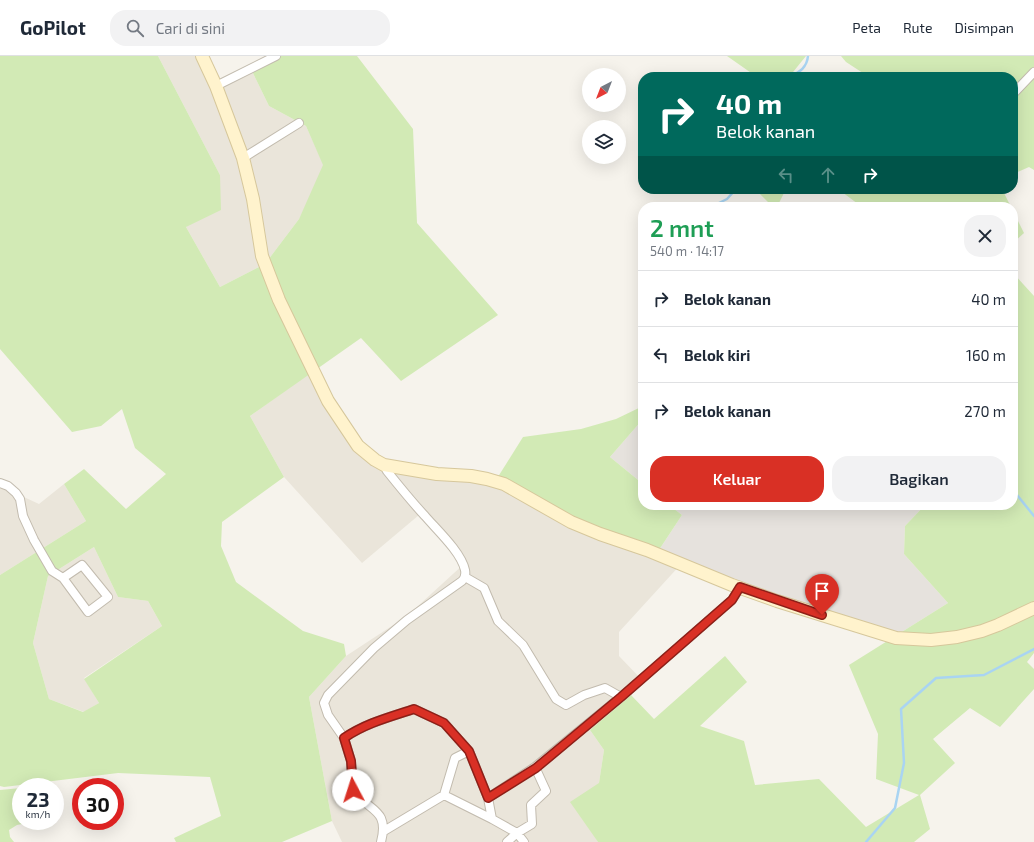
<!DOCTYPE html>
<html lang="id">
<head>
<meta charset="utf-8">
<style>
  :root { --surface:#fff; --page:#f2f2f3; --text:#1f2937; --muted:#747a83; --line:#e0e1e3; --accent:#d93025 }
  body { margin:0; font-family:"Exo 2",sans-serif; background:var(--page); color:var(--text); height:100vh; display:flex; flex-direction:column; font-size:15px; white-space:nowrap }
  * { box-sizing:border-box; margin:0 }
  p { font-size:13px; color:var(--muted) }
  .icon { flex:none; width:22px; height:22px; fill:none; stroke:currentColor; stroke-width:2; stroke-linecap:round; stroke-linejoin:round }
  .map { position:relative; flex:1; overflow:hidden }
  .details { position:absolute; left:638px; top:146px; width:380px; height:308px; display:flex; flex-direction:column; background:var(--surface); border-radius:16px; box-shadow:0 4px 16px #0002 }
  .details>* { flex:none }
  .banner { position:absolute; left:638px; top:16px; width:380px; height:122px; border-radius:16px; box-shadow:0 4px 16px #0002; background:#00695c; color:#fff; overflow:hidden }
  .needle { width:26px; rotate:222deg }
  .buttons { position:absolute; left:582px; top:12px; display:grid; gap:8px }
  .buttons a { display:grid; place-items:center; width:44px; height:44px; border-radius:50%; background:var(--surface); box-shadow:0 4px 16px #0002; font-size:20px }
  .speed { position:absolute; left:12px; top:722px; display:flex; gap:8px; font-size:20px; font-weight:700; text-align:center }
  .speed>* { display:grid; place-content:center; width:52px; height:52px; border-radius:50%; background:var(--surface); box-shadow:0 4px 16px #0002; line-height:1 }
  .speed small { font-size:10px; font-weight:400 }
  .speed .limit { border:6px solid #d22; background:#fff; color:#111 }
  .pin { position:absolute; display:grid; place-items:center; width:34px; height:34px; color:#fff; margin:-41px -17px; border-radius:50% 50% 50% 0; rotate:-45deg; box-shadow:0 0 4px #0007 }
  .pin .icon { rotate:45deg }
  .me { position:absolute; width:44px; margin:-22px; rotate:355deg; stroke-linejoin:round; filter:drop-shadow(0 0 3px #0008) }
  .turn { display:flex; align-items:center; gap:14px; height:84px; padding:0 12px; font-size:18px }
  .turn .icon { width:52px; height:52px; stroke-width:2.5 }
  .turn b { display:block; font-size:28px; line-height:34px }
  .lanes { display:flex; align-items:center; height:38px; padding:0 12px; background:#0003; justify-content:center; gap:20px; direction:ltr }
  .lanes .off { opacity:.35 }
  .round { display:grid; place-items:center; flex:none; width:42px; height:42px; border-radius:16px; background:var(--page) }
  .summary { display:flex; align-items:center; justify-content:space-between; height:68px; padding:0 12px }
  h1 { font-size:24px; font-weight:600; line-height:30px; color:#1e9e55 }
  .action { display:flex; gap:8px; margin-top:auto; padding:8px 12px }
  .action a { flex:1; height:46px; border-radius:16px; background:var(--accent); color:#fff; font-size:16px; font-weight:600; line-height:46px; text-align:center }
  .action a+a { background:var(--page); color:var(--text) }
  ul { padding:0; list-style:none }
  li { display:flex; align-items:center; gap:12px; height:56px; padding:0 12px; border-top:1px solid var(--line) }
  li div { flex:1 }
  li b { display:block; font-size:15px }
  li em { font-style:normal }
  header { display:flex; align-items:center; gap:24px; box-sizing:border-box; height:56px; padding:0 20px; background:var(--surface); border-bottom:1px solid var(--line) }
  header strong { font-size:19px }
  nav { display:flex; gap:22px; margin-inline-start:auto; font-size:14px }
  .search { width:280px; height:36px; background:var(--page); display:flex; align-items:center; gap:10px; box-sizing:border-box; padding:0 14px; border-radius:16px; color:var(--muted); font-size:15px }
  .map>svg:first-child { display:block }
  .residential { fill:#eae5da }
  .industrial { fill:#e6e2dd }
  .green { fill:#d2eab5; fill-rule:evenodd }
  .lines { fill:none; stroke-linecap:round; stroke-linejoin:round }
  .stream { stroke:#a9d4f2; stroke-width:2.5 }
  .street-casing { stroke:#c2bbae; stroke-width:10 }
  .secondary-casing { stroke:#d6c79b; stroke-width:14 }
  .street { stroke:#fff; stroke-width:8 }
  .secondary { stroke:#fff3cd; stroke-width:12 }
  .route-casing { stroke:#8d1f18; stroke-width:10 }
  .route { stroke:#d93025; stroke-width:7 }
</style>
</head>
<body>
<header>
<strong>GoPilot</strong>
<div class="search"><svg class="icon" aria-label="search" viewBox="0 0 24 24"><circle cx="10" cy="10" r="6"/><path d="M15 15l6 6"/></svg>Cari di sini</div>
<nav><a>Peta</a><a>Rute</a><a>Disimpan</a></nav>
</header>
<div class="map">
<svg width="1034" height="786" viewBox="0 0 1034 786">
  <rect width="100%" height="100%" fill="#f6f3ec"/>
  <path class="residential" d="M158,0h46l17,30 30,-17 18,37 37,20 19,42 -26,51 -34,45 -45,23 -34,-60 34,-52z
    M314,314l43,76 33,19 106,15 186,83 -63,69v24l24,25 -12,14 -41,35 14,20 -5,33 -3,55 2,4h-256l-10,-21 -23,-124 37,-41 61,-40 58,-53 -46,-48 -57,48 -78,-86 -34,-61z
    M64,428l22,37 -86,54v-89l39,18z
    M94,491l24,50 30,4 14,25 -78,52 15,25 -15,9 -35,-13 -16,-56 15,-67z"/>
  <path class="industrial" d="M643,363v65l-33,-27z
    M669,449h256l-20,21 -1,28 44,49 -59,37 -232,-87 25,-38z"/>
  <path class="green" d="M0,0h158l62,119 1,35 -35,17 34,60 45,-23 34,-45 24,-54 -17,-39 -37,-20 -18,-37 23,-13h83l56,73 4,94 81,92 -97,66 -40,-43 -111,78 34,61 -62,45 -1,24 15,36 67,49 41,13 2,12 -37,41 23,124 -50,21h-106l-2,-4 47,-22 -11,-39 -92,-4 -114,14 -4,-1v-211l86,-54 -22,-37 20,-15 42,40 40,-35 -31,-26 -13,-39 -21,17 -29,6 -72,-83zM94,491l24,50 30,4 14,25 -78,53 15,24 -16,9 -34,-13 -16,-56 15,-67z
    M727,0h79l-17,21h-32z
    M841,0h193v114l-5,-3 -16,7v-97h-144l-23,-15z
    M755,133h31l-9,18h-4z
    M838,133h164l9,18h-149z
    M1013,155l11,22 -11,10z
    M1013,217l21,23v357l-7,9 7,7v20l-34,38 -30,-19 -37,31 22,24 -35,32 10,34 -16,13h-316l-28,-40 29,-19 5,-33 -14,-20 41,-35 23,24 71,-63 22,26 -47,44 44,15 11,44 64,-6 47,48 53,-32 -43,-16 2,-45 -29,-69 99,-62 -44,-49 1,-28 20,-21h88z
    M643,350v13l-33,38 33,27v21h26l13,10 -25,38 -84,-29 -77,-44 27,-43 58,-8 35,-10z
    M21,732v33h16l-20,4 -8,5 1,7 4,5h-14v-52z"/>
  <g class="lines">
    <path class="stream" d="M790,21c9,-5 17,-9 18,-21
      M711,151l16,-8 9,-10
      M1013,434l21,26
      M866,786l29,-34 9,-45 -3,-54 35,-31 48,-3 50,-26"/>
    <g class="street-casing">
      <path id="street" d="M216,30l60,-30
        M1013,38l21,-22
        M243,102l56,-35
        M0,427l8,3 8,7 4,6 3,17 11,24 18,31 11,7 25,34 20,-15 -26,-32 -19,13
        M465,521l19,11 14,33 25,24 33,54 10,6 18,-10 21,-7 16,9
        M344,682c22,-15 46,-21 70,-29l30,14 25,28 19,47 47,-31 86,-70 111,-97 8,-13
        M444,739l48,24
        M488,742l4,21 25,14 7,9
        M384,775l60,-36 11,-37 14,-7
        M381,786c9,-35 -14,-30 -28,-53l-2,-28 -7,-23 -16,-23 -4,-12 4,-8 46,-47 33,-28 55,-39c3,-3 4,-6 3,-11 -4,-18 -28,-40 -40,-54 -13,-14 -26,-30 -38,-45l-3,-6
        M507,786l10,-9 15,-9 -1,-19 15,-14 -11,-24"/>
    </g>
    <g class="secondary-casing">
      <path id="secondary" d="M202,0l14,30 27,72 10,41 9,57 17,44 49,101 30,45 17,14 9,5 53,9 34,2 16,3 17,5 67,38 29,12 47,16 85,35 45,16 119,37 35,2 26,-3 25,-6 16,-6 36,-17"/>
    </g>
    <use href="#street" class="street"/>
    <use href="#secondary" class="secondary"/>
  </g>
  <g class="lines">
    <g class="route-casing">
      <path id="route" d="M353,734l-2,-29 -7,-23c22,-15 46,-21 70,-29l30,14 25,28 19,47 48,-30 85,-71 111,-97 8,-13 82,28"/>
    </g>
    <use href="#route" class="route"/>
  </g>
</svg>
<div class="buttons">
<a><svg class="needle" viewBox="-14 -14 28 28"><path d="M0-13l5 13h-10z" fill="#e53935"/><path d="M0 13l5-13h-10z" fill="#747a83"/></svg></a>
<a><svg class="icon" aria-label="layers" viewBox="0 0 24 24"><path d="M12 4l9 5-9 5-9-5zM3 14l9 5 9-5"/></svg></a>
</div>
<div class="speed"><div>23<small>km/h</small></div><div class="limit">30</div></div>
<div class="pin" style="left:822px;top:559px;background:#d93025"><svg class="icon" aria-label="arrive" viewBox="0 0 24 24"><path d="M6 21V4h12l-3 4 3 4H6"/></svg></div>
<svg class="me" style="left:353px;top:734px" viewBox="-20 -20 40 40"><circle r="19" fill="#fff"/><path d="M0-13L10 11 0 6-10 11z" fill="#d93025"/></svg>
<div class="banner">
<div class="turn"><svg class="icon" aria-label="right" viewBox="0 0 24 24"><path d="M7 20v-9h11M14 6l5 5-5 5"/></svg><div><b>40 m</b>Belok kanan</div></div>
<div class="lanes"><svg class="icon off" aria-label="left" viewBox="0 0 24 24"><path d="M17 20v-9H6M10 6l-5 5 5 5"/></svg><svg class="icon off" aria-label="ahead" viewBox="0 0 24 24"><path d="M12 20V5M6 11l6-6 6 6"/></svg><svg class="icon" aria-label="right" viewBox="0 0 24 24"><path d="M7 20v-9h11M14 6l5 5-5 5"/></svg></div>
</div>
<section class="details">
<div class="summary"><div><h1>2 mnt</h1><p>540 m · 14:17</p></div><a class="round"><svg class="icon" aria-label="close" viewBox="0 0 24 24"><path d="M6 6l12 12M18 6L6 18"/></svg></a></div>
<ul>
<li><svg class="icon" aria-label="right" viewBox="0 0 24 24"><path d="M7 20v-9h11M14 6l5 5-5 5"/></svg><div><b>Belok kanan</b></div><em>40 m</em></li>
<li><svg class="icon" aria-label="left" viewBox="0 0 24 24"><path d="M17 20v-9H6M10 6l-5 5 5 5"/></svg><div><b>Belok kiri</b></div><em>160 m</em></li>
<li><svg class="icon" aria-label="right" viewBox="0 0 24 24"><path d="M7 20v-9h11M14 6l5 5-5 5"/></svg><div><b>Belok kanan</b></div><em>270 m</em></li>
</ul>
<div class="action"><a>Keluar</a><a>Bagikan</a></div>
</section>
</div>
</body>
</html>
